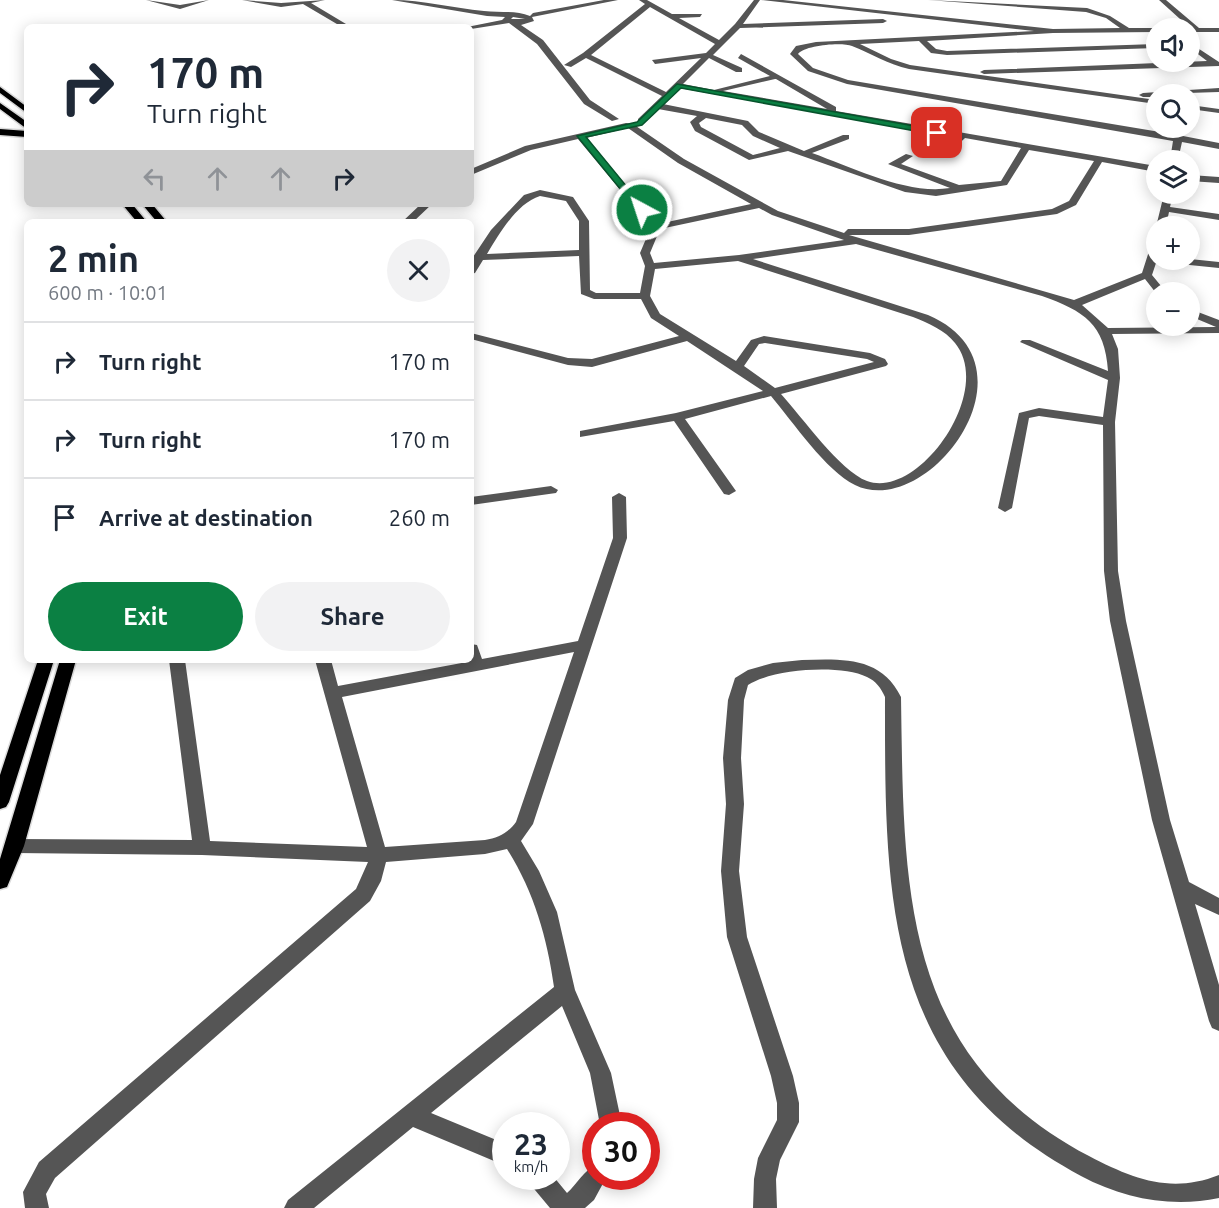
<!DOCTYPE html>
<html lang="en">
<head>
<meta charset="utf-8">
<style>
  :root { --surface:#fff; --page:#f2f2f3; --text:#1f2937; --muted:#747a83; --line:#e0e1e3; --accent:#0b8043 }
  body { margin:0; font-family:Ubuntu,sans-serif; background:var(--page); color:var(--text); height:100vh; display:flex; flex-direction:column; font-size:22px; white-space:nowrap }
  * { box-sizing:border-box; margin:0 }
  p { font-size:20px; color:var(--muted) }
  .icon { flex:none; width:33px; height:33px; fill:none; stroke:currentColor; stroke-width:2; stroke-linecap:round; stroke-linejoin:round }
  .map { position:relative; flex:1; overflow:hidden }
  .side { position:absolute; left:24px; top:219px; width:450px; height:444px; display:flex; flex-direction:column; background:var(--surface); border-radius:9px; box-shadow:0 3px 15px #0003 }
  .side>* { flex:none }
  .top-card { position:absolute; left:24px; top:24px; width:450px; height:183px; border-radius:9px; box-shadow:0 3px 15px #0003; background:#fff; color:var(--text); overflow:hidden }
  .tools { position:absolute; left:1146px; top:18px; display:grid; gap:12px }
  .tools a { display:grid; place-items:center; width:54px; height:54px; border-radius:50%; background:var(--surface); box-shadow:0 3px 15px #0003; font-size:30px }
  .speed { position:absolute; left:492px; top:1112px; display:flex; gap:12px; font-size:30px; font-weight:700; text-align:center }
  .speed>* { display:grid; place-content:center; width:78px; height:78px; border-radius:50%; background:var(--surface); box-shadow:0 3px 15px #0003; line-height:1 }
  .speed small { font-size:15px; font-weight:400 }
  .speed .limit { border:9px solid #d22; background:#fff; color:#111 }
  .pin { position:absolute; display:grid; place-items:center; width:51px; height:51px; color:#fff; margin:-26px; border-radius:12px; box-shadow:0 3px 9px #0006 }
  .me { position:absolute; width:66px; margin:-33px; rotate:320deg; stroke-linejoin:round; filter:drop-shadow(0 0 4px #0008) }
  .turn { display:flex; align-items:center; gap:21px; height:126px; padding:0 24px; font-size:27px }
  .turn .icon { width:78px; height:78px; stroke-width:2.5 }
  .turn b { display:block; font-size:42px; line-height:51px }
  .lanes { display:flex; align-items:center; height:57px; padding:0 24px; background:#0003; justify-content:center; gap:30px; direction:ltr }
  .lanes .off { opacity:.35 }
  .round { display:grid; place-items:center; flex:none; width:63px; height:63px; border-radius:32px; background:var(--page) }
  .headline { display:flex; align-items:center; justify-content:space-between; height:102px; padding:0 24px }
  h1 { font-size:36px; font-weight:700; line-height:45px }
  .action { display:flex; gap:12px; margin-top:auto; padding:12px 24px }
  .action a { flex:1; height:69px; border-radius:36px; background:var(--accent); color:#fff; font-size:24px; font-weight:700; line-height:69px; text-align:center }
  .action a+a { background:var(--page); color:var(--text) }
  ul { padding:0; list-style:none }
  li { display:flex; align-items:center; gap:18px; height:78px; padding:0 24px; border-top:2px solid var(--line) }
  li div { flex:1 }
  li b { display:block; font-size:22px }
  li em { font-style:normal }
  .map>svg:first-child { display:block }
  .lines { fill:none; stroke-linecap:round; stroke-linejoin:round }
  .major-casing { stroke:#dbdbdb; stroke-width:3 }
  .minor { fill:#555; fill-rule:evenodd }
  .major { fill:#000; fill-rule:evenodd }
  .route { fill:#0b8043; stroke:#07532c; stroke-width:1.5 }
</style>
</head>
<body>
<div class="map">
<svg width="1219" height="1208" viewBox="0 0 1219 1208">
  <rect width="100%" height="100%" fill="#fff"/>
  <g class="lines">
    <g class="major-casing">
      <path id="major" d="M0,87l27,20v6l-27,-20z
        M0,103l27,19v7l-27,-20z
        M0,129l27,2v6l-27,-2z
        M122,204h10l15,18h-10z
        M142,204h10l15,18h-10z
        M38,660h16l-45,142 -3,5 -6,2v-34z
        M60,660h16l-52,186 -17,41 -7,2v-30z"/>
    </g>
    <path class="minor" d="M146,0l34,5 29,-5 -29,9z
      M242,0l39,3 44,-3 -14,3 40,24h-9l-39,-23 -22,3z
      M392,0c31,0 61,8 92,11 15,2 32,-1 46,5l3,-3 71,-13h14l-86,17 2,4 -13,4 22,15 47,60 29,19 -7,2 -28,-17 -47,-60 -28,-21 -38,6 -4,-2 35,-7 3,-3 -18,-1zM513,17l12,2h-14z
      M639,0h8l25,14h30l-2,3 -21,1 40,22 16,-16 19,-24h6l-17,24 140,-5 4,2 -4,2 -143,5 -27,27 29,13v4h-6l-27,-14 -26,26 31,6 56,-14 -32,-18 3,-4 95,53v4l320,55v6l-54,-10 -26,43 -19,9 -148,21h-60l225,65 68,-27 9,-28 5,-3 1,18 -5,15 14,17 -10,1 -11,-14 -63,26 26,23 108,-1 -26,-11v-7l29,11v13l-107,1 6,15 2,29 -5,44 3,149 8,50 44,199 19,62 30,16v17l-24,-11 24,81v46l-7,-3 -3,-7 -57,-201 -42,-199 -6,-50 -1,-146 -64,-9 -10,2 -17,90 -7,4 -7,-4 21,-95 20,-5 64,9 5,-37 -88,-38 2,-2h8l78,31c-3,-47 -24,-60 -66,-75l-186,-52 -103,15 175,56c117,50 0,206 -73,170 -29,-14 -62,-63 -84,-89l-86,23 51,72 -7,4 -5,-1 -50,-73 -94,16v-6l96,-18 87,-22 -76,-50 -95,26 -24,-2 -97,-26v-6l97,25 24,1 87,-23 -28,-18 -10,-19h-47l-13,-5 -2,-38 -96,4 -8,13 -4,1 2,-17 18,-27 33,-35 16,-5 33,7 16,24 1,69 6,3h44l5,-27 -5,-13 11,-26 -73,-88 -47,11 -60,25v-6l54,-23 101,-23 7,1 51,35 94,52 66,22 4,-4h61l143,-20 17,-8 25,-40 -65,-11 -22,35 -71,11 -31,-4 -117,-41 -39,9 -54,-29 -5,-9 7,-6 -39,-7 -14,14h-6v-4l24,-23 -76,-38 -15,9 -7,-2 19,-12 62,-49zM650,7l65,37 -9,9 -54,7 3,4 46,-6 -35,34 -75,-37zM775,79h1l51,30 -104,-18zM679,88l277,49 -14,16 4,3 19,-18 56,10 -20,33 -42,4 -58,-21 12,-8 -7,-2 -18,10 62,24c-43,7 -96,-20 -138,-35l37,-14v-4h-6l-39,16 -45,-19 -11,-11 -85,-17zM706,118l36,7 11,11 27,12 -27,7 -52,-28 -2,-4zM628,128l50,35 73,41 -93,20 -72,-86zM540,196l26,5 13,20v29l-92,4c12,-20 30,-51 53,-58zM759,208l13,7 72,25 -105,15 -85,8 -4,-10 10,-24zM738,261l175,56c15,6 32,13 42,26 40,49 -37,157 -88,138 -27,-10 -65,-64 -86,-87l105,-28 2,-2 -3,-5 -15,-6 -106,-17 -13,4 -15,21 -76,-47 -10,-18 5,-27zM765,343l102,16 7,3 -99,26 -31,-22 15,-22z
      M761,0h22l270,29 67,-1 -14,-10 -20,-6 -158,-12 159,8 23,8 19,12h30l-3,4 -103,1 -126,8 9,8 11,2 209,-7v4l-209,7 -16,-2 -12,-12 -59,3 31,15 19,6 246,35v4l-247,-35c-21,-5 -37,-15 -57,-23 -10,-4 -47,-1 -54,8l15,14 35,12 330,55 41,8v6l-37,-7 -4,18h-8l3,-19 -326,-57 -39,-13 -18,-17 6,-8 20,-4 218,-11z
      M1159,0h7l33,28h20v4h-29l-3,-4h3z
      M1190,43l29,19v4l-235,8 -4,-2 4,-2 223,-9 -17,-13z
      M1219,88v4l-63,2v3h-13l-4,-2 4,-2z
      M1190,105l29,4v4l-29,-4z
      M1190,175l29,2v6l-29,-2z
      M1164,194h9l-3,13 49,7v6l-50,-8 -3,14 -10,1z
      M421,204h11l-19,18h-11z
      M1190,259l29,3v6l-49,-5 -5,-3z
      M551,486l7,4 -2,3 -85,12v-8z
      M619,493l7,4 1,41 -94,286 -12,17 18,30 18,41 18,78 36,83 11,52h-22l-10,-52 -28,-67 -131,107 75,31v22l-93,-39 -99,81h-30l4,-8 266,-213c-7,-50 -20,-95 -47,-138l-22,5 -99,8 -5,19 -11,20 -315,277 -9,16 3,14h-24l-2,-16 16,-30 317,-273 12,-27 -166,-7 -187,-2 -6,-2 -3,-5 3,-5 6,-2 177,1 -23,-180h16l25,181 157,6 -52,-187h16l7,26 129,-24 4,-2v-16l6,1 5,14 96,-18 35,-103 -1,-41zM574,652l-58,170c-8,11 -18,16 -31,18l-100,7 -43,-150z
      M802,660c40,-1 79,-4 99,37 3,188 -2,359 188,459 44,23 82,38 130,19v23c-47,10 -95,1 -138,-22 -199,-106 -196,-280 -196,-479 -4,-9 -9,-16 -18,-20 -27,-13 -95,-8 -119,8l-4,15 -3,58 3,46 -5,67 8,66 46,139 6,27v19l-19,38 -4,19 1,29h-24l1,-29 4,-21 19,-38v-17l-6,-27 -44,-139 -6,-66 5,-67 -3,-46 5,-58 7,-22 13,-8 25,-7z
      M596,1165v11h11l-13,24 -9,8h-35l-20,-24 -3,-8h26l14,17c10,-9 17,-23 29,-28z"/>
    <use href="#major" class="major"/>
  </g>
  <path class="route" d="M677,84l260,46 4,3 -4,2 -256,-47 -39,37 -56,12 60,73 -7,2 -62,-76 60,-14z"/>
</svg>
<div class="tools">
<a><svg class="icon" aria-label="sound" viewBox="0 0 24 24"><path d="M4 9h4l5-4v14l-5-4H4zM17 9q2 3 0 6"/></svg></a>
<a><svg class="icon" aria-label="search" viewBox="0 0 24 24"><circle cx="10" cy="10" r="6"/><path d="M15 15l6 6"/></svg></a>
<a><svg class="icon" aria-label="layers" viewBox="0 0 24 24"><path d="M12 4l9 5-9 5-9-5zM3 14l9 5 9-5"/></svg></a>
<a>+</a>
<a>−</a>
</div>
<div class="speed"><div>23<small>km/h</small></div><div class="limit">30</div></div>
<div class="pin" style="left:937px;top:133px;background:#d93025"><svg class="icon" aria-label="arrive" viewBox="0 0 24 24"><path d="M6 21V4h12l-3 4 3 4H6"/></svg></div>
<svg class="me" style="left:642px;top:210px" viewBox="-20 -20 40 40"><circle r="17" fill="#0b8043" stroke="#fff" stroke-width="3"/><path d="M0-11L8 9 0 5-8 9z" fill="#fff"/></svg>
<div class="top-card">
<div class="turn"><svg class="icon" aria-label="right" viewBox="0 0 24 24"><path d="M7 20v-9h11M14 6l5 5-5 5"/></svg><div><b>170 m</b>Turn right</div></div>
<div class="lanes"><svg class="icon off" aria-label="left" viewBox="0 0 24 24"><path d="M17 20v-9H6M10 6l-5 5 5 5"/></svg><svg class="icon off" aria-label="ahead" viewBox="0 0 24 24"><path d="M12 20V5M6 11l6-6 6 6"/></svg><svg class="icon off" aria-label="ahead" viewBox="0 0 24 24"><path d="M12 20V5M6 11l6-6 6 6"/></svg><svg class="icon" aria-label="right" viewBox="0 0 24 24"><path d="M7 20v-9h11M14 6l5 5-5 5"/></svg></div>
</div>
<section class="side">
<div class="headline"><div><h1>2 min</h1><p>600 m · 10:01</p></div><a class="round"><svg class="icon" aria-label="close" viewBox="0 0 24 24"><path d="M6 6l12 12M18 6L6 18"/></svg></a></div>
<ul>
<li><svg class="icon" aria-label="right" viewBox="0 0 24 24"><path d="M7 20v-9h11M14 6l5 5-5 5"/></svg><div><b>Turn right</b></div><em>170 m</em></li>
<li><svg class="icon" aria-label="right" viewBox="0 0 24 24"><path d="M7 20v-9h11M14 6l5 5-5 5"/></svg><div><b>Turn right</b></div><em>170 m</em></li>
<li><svg class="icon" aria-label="arrive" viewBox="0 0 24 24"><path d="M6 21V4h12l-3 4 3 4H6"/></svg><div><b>Arrive at destination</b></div><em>260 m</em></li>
</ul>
<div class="action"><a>Exit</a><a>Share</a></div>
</section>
</div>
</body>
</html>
